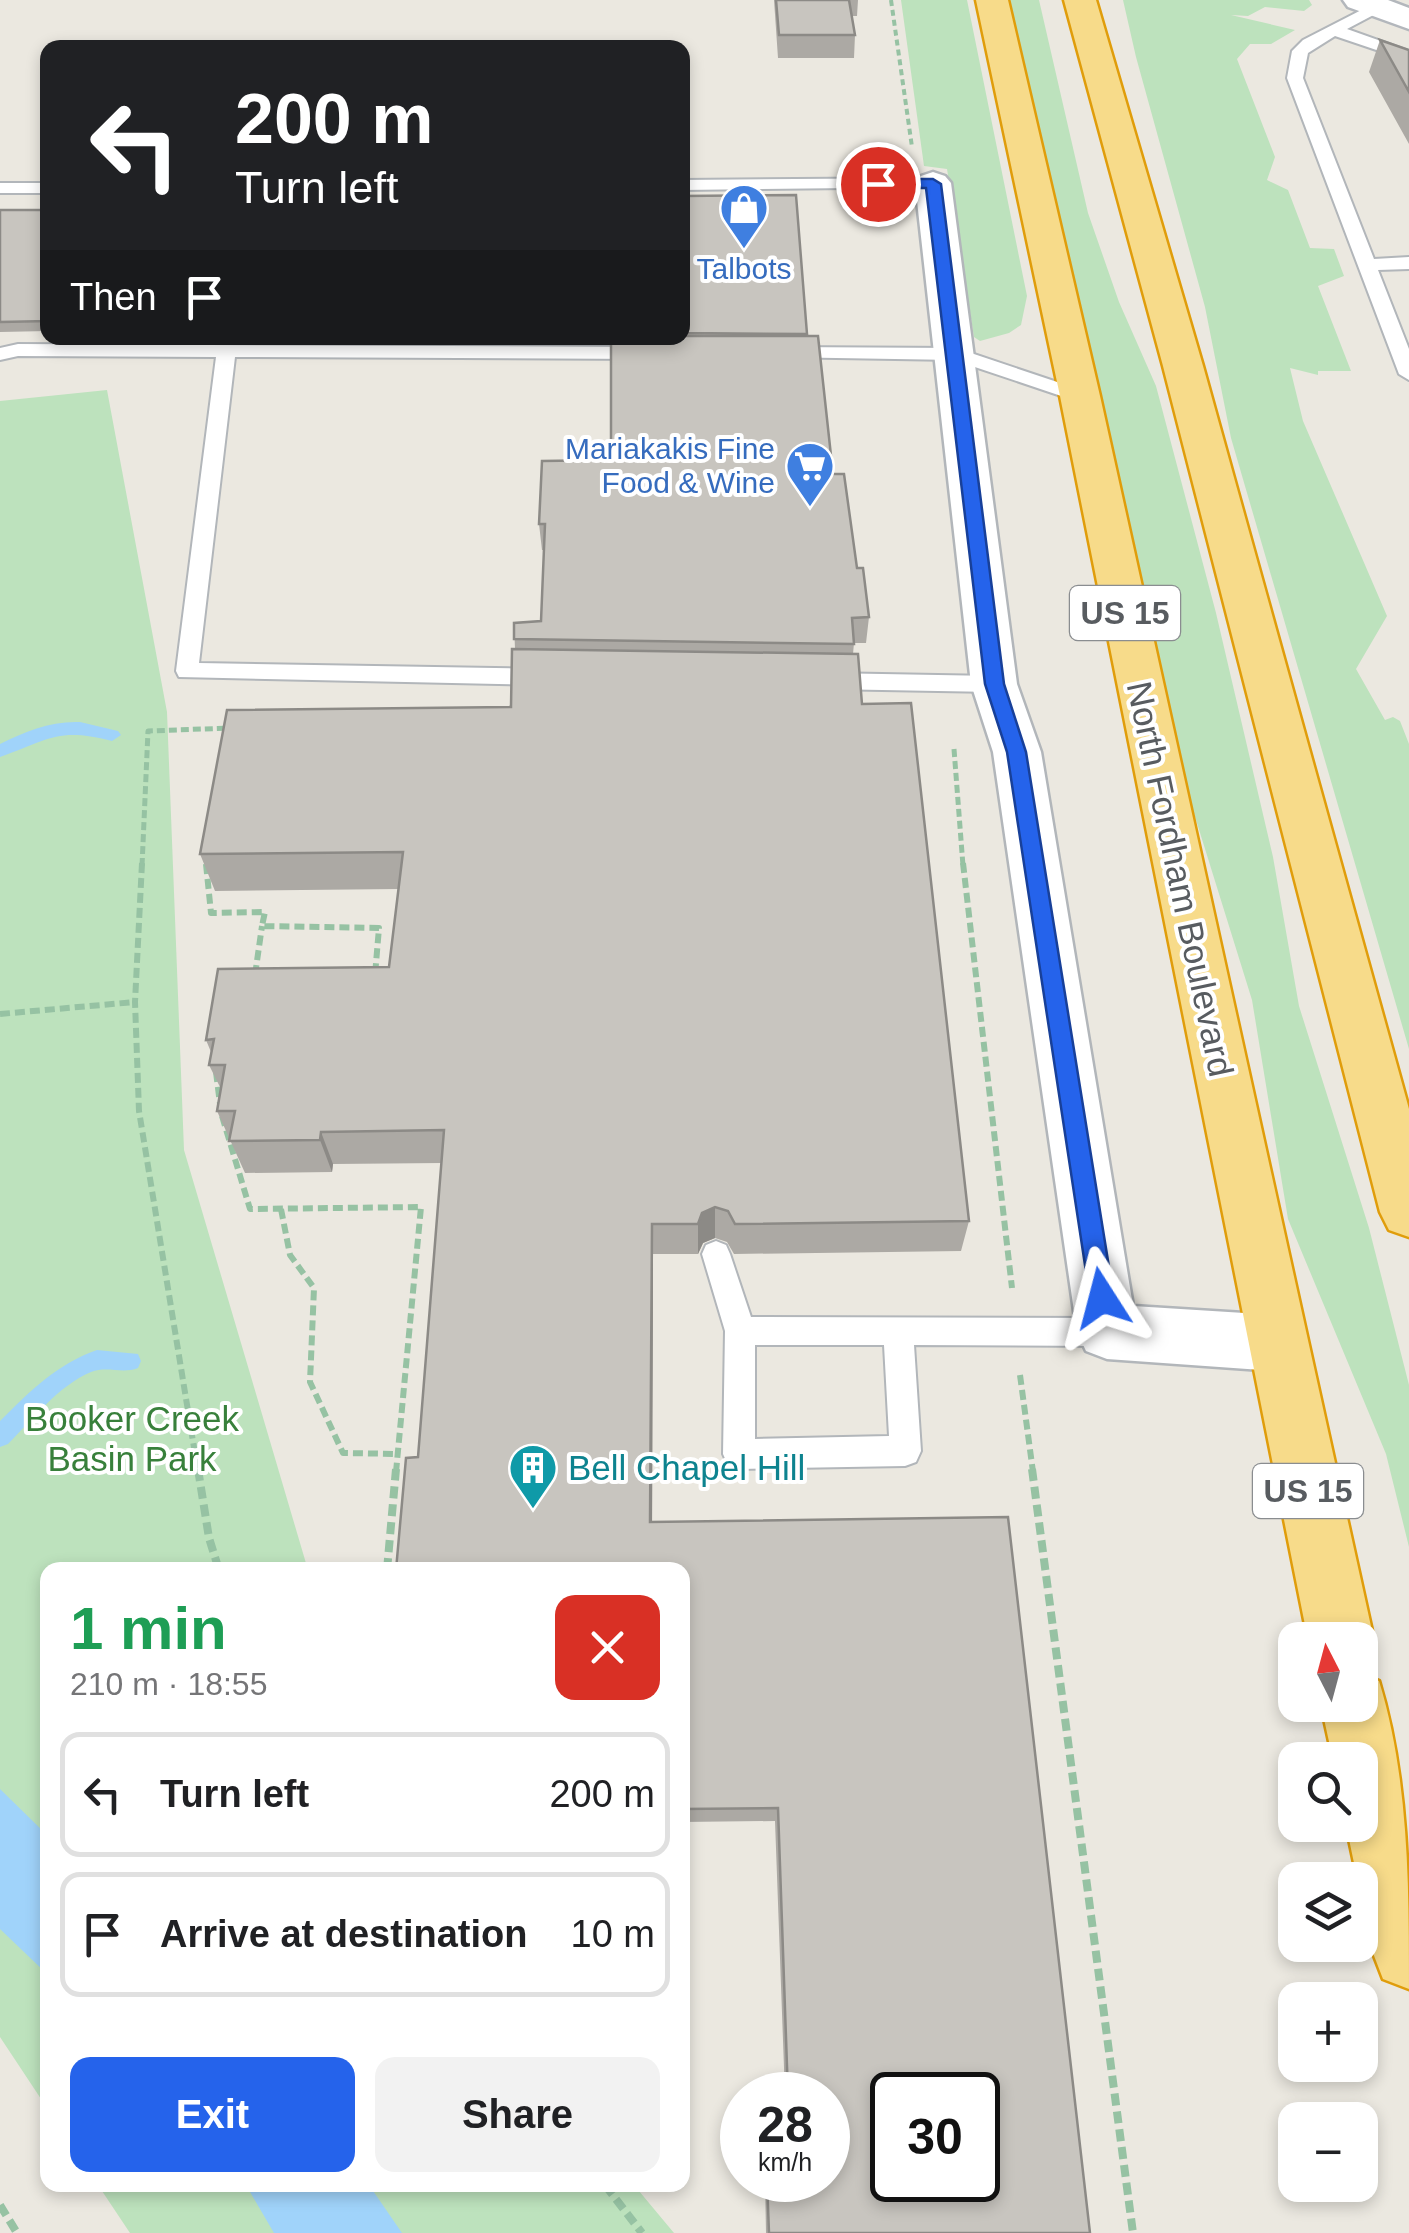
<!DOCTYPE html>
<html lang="en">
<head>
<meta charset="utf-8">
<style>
  :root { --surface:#fff; --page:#f2f2f2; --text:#202124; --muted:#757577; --line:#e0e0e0; --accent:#2563eb }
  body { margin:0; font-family:Arial,sans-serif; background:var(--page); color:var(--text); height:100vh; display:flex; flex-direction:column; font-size:38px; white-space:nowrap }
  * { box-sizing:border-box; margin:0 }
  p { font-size:32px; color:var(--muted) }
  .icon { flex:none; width:55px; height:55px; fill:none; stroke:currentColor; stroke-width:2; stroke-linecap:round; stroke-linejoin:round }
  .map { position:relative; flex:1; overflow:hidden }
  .side { position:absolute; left:40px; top:1562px; width:650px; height:630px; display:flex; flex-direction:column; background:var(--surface); border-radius:20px; box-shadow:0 5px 15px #0003 }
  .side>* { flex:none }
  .banner { position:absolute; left:40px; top:40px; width:650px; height:305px; border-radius:20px; box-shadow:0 5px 15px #0003; background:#202124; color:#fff; overflow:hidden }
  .needle { width:65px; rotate:354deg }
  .buttons { position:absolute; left:1278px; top:1622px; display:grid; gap:20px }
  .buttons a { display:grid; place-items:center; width:100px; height:100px; border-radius:20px; background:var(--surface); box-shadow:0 5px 15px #0003; font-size:50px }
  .speed { position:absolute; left:720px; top:2072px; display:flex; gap:20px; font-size:50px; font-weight:700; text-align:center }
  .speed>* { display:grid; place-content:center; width:130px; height:130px; border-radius:50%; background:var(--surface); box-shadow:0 5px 15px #0003; line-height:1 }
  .speed small { font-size:25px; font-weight:400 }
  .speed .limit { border:5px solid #111; border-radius:15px; background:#fff; color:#111 }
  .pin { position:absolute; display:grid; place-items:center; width:85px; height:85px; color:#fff; margin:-42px; border:5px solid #fff; border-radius:50%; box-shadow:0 2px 10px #0007 }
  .me { position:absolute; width:110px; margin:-55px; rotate:351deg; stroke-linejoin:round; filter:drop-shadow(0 0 8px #0008) }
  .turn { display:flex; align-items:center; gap:35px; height:210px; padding:0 30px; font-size:45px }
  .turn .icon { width:130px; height:130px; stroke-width:2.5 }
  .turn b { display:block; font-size:70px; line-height:85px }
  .then { display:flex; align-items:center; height:95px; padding:0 30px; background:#0003; gap:20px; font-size:38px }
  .round { display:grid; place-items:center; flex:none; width:105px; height:105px; border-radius:20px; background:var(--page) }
  .summary { display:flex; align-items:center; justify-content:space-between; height:170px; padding:0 30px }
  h1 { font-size:60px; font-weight:700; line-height:75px; color:#1e9e55 }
  .button { display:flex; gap:20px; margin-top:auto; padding:20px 30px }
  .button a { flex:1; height:115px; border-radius:20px; background:var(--accent); color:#fff; font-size:40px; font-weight:700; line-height:115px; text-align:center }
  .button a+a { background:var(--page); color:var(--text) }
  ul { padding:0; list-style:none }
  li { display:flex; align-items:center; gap:30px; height:125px; margin:0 20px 15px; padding:0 10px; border:5px solid var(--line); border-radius:20px }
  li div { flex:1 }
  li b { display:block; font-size:38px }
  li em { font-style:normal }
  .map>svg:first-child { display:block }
  .green { fill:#bde2bd }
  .water { fill:#a0d3fa }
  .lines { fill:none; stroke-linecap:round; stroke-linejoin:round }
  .stream { fill:#a0d3fa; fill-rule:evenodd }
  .lane-casing { stroke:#b2b6ba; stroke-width:4 }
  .street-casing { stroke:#b2b6ba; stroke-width:5 }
  .secondary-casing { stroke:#b3b7bc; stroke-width:5 }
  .highway-casing { stroke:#e09d0b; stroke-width:5 }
  .path-far3 { stroke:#96c2a3; stroke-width:4; stroke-dasharray:6 4; stroke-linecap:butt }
  .path-far2 { stroke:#96c2a3; stroke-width:5; stroke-dasharray:8 4; stroke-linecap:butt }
  .path-far1 { stroke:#96c2a3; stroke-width:6; stroke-dasharray:10 5; stroke-linecap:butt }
  .path { stroke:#96c2a3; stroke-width:8; stroke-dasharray:12 6; stroke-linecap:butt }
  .lane { fill:#fff; fill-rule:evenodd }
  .street { fill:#fff; fill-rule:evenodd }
  .secondary { fill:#fff; fill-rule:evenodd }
  .highway { fill:#f7db8a; fill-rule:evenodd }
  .wall { fill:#aca9a4; fill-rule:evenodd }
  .shaded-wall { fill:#8c8a86 }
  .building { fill:#c8c5bf; stroke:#8c8a86; stroke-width:2.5; fill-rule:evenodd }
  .route { fill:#2563eb; stroke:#184099; stroke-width:2.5 }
  .labels { text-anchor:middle; stroke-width:8; stroke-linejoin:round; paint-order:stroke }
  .far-shop-label { font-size:30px; fill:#366cbe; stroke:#fff }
  .shield { fill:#fff; stroke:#8a8d90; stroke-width:2.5 }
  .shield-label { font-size:32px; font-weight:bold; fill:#585c60 }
  .street-label { font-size:35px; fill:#585c60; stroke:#fff }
  .park-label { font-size:35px; fill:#38803b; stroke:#fff }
  .culture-label { font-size:35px; fill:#0d838f; stroke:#fff; text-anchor:start }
</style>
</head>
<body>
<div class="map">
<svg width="1409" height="2233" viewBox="0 0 1409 2233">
  <rect width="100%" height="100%" fill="#ebe8e0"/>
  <path class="green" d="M901,0h66l60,296 -6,29 -12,8 -29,8 -6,-4 -27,-168 -23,-3z
    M1010,0h29l49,213 31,89 37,84 60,227 57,244 26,149 70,222 40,157v162l-23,-93 -98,-235 -36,-219 -65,-209z
    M1123,0h186l3,5 -8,6 -39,-4 -17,9 -17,-1 64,15 -24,14h-21l-13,15 38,98 -8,23 21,10 22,58 24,1 10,27 -26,10 33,85h-33v4l-28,-7 13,53 84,195 -31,53 29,51 8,-3 7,4 9,23v305l-178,-611 -26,-131 -69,-250z
    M107,390l60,322 17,438 124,420h-260l-1,538 -47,-71v-1636z
    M98,2185h536l40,48h-544z"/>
  <path class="water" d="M0,1789l47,46v139l-47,-45z
    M246,2185h123l33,48h-128z"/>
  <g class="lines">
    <path class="stream" d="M80,722l38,9 3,4 -9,6c-55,-14 -63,-1 -112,16v-13c26,-13 50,-23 80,-22z
      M97,1350l41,4 3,7 -3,7c-15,6 -31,-2 -47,4 -33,14 -58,47 -83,72l-8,3v-26c30,-30 57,-57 97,-71z"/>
    <g class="lane-casing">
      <path id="lane" d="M1375,3l8,5 -2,3 -34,18 62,22v10l-74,-25 -27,17 -5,25 71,181 35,-2v12l-31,1 31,79v31l-10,-6 -112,-296 5,-27 11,-11z
        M933,178l6,1v8l-257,3v-10z
        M0,183h48v10h-48z
        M18,344l628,3 10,6 -10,6 -411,-2 -36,306 349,6 11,8 -11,8 -369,-8 -3,-6 40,-314 -198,-1 -18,4v-12z
        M784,347l172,1 131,44 3,4 -3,4h-14l-119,-40 -177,-3 -3,-4z
        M826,673l168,3 11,8 -11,8 -168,-3 -11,-8z
        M716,1241l10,4 4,9 21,63 356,1 11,4 4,10 -4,10 -11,4 -193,-1 7,106 -5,11 -11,4 -166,3 -11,-4 -5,-11 2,-123 -23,-77 4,-9zM755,1345h129l5,91 -134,3z"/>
    </g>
    <g class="street-casing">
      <path id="street" d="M933,172l12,4 6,7 66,501 24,68 92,554 143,9 21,9 9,19 -9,19 -21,9 -169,-12 -21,-8 -9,-19 -84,-580 -22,-68 -56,-501 6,-7z"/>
    </g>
    <g class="secondary-casing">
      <path id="secondary" d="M1343,0h45l21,8v21l-61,-22z"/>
    </g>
    <g class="highway-casing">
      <path id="highway" d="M976,0h32l92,396 274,1244 -14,25v-25h-52l-248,-1244z
        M1064,0h32l107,366 206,743v128l-20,-7 -9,-18 -217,-846z
        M1360,1673l19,8c30,98 30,205 30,308l-26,-10 -10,-26 -27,-128h14v-65h-27l-12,-55h39z"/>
    </g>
    <path class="path-far3" d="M891,0l21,147"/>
    <path class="path-far2" d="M954,749l9,117
      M142,866l6,-135 82,-3"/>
    <path class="path-far1" d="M142,863l-7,139 4,109 59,361
      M963,863l49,425
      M206,864l5,49 54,-1 -3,14 117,2 -4,47
      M255,975l7,-49
      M0,1014l135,-12
      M216,1072l4,32
      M222,1116l28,93 171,-2 -25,265
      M281,1209l9,46 24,33 -4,94 33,71 57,1
      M1020,1375l13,97"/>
    <path class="path" d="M198,1469l11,69 10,32
      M1032,1469l101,764
      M387,1570l9,-101
      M605,2185l37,48
      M0,2205l17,28"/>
    <use href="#lane" class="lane"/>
    <use href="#street" class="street"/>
    <use href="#secondary" class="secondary"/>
    <use href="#highway" class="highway"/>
  </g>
  <path class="wall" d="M774,0h84l-1,16h-5l3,19 -1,23h-76z
    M1380,40l29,10v94l-40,-72z
    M796,195l11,141h11l15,138h11l13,94h6l6,49 -3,26h-12l-1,11h5l4,50 49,-1 58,518 -8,30 -227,3 -7,-12 -12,-4 -12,5 -5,11h-45l-1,268 356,-5 82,716h-324l-1,-53h63v-85h-43l-10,-274 -93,1v-252h-286l10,-112 12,-1 24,-294 -109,1 -1,8 -87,1 -28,-62 4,-22 -12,-24 2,-13 -5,-12 12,-71 171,-2 9,-78 -183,2 -15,-37 27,-144 284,-3 1,-58h3l-1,-26 27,-2 3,-71h-2l-3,-26 3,-63 69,-1v-122h71v-142zM892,2095h86v85h-86z
    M0,210h48v121l-48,1z"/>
  <path class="shaded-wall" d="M321,1132l12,32 -1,8 -12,-32z
    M715,1207v31l-12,5 -5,11v-30l4,-11z
    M652,1224l1,30 -1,290 -2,-22z"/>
  <path class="building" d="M776,0h73l6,35h-76z
    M1380,40l29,10v42z
    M796,195l11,139 -125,-1v-137z
    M0,210h48v111l-48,1z
    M682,336h136l15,138h11l13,94h6l6,49 -17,1 2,26 -340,-5v-16l27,-2 4,-97h-6l3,-63 69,-1v-122h71z
    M512,649l346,5 4,50 49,-1 58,518 -234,3 -7,-13 -13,-4 -13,6 -4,11h-46l-2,298 358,-5 82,716h-321l-2,-53h61v-85h-40l-10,-287 -96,1v-239h-286l10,-112 12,-1 26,-327 -123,2 -1,8 -91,1 6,-30h-18l8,-46h-16l5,-26 -8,1 12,-71 171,-2 14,-115 -203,2 27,-144 284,-3zM892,2095h86v85h-86z"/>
  <path class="route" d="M933,179l8,5 63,500 22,68 88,546 -4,8 -8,3 -9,-3 -3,-8 -83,-546 -22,-68 -59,-496h-48l-8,-4 8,-5z"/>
  <defs>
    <g id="shop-pin" transform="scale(2.5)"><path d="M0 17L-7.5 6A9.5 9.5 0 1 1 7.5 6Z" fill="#3f7fe0" stroke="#fff"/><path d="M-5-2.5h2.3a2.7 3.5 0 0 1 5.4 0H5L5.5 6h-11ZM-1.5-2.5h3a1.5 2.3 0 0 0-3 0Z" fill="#fff"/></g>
    <g id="supermarket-pin" transform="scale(2.5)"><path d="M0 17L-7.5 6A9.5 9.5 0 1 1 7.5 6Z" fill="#3f7fe0" stroke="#fff"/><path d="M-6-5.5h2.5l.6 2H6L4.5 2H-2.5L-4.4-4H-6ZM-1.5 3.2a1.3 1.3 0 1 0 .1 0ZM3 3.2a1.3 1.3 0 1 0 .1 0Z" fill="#fff"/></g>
    <g id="building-pin" transform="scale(2.5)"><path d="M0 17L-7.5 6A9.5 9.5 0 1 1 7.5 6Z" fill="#0f9aa8" stroke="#fff"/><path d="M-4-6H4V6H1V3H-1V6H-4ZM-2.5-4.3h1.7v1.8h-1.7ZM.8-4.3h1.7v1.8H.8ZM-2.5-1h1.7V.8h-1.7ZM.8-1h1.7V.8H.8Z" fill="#fff"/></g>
  </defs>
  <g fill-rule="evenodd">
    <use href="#shop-pin" x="744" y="208"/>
    <use href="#supermarket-pin" x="810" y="466"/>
    <use href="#building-pin" x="533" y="1468"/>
  </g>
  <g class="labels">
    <g class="far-shop-label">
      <text x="744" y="279">Talbots</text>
      <text x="775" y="459" text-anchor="end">Mariakakis Fine<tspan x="775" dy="34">Food &amp; Wine</tspan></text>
    </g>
    <g class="shield">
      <rect x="1070" y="586" width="110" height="54" rx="8"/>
      <rect x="1253" y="1464" width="110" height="54" rx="8"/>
    </g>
    <g class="shield-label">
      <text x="1125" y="624">US 15</text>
      <text x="1308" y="1502">US 15</text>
    </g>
    <g class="street-label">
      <text transform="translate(1180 879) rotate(78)" y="12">North Fordham Boulevard</text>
    </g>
    <g class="park-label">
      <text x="132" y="1431">Booker Creek<tspan x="132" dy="40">Basin Park</tspan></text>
    </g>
    <g class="culture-label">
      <text x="568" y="1480">Bell Chapel Hill</text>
    </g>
  </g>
</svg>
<div class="buttons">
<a><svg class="needle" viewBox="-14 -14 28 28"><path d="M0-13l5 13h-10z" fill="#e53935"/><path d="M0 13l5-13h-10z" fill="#757577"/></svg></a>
<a><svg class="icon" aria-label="search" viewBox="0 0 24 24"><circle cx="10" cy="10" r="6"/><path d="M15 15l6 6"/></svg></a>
<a><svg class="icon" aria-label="layers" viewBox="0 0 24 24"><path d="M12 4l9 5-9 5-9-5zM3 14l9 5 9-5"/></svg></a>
<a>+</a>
<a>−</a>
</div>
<div class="speed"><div>28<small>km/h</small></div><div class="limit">30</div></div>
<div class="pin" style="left:878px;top:184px;background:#d93025"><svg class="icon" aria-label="arrive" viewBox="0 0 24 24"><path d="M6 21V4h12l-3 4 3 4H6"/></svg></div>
<svg class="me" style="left:1102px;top:1298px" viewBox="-20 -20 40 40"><path d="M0-17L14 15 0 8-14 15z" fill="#2563eb" stroke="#fff" stroke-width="4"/></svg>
<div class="banner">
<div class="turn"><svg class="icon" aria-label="left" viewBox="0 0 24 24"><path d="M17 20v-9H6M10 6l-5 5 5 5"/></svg><div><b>200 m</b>Turn left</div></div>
<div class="then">Then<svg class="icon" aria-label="arrive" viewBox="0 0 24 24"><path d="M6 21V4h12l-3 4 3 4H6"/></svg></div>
</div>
<section class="side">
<div class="summary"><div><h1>1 min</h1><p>210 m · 18:55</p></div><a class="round" style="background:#d93025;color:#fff"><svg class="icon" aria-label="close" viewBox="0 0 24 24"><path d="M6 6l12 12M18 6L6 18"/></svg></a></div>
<ul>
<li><svg class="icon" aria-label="left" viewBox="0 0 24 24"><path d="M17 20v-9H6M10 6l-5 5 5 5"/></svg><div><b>Turn left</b></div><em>200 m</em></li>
<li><svg class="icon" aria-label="arrive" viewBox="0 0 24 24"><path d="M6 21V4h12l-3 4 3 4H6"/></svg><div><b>Arrive at destination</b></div><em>10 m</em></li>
</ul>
<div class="button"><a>Exit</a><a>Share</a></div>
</section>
</div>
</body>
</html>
